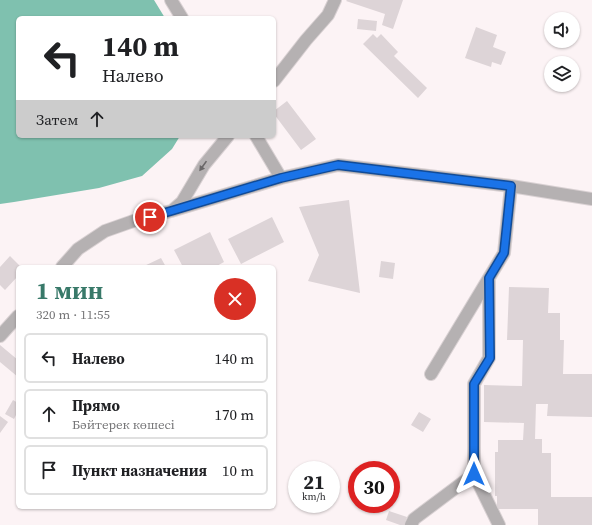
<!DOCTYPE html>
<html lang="ru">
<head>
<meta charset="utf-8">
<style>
  :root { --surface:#fff; --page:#f2f2f2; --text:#202124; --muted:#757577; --line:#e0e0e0; --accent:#387969 }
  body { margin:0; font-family:"Source Serif 4",serif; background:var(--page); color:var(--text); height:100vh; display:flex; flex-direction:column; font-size:15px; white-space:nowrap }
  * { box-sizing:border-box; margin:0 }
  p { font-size:13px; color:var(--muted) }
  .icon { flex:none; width:22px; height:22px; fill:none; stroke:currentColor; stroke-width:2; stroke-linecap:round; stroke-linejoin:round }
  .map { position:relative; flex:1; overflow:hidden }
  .side { position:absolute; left:16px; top:265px; width:260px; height:244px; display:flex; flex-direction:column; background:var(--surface); border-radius:6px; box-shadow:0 1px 3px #0004 }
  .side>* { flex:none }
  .guide { position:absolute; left:16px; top:16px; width:260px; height:122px; border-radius:6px; box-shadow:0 1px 3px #0004; background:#fff; color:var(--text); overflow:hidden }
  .buttons { position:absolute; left:544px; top:12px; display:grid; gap:8px }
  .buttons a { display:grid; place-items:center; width:36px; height:36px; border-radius:50%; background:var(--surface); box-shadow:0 1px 3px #0004; font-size:20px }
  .speed { position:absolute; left:288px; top:461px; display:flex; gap:8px; font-size:20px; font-weight:700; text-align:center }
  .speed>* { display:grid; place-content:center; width:52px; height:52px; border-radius:50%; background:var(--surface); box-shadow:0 1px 3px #0004; line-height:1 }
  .speed small { font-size:10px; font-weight:400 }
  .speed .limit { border:6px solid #d22; background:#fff; color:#111 }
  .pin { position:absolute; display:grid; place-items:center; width:34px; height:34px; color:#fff; margin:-17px; border:2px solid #fff; border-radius:50%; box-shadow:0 1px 4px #0007 }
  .me { position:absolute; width:44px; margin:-22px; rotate:0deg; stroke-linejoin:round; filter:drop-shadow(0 0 3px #0008) }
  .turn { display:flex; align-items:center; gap:14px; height:84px; padding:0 20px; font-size:18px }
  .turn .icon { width:52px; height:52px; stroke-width:2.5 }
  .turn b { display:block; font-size:28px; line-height:34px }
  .then { display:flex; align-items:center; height:38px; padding:0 20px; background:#0003; gap:8px; font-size:15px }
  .round { display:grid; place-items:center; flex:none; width:42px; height:42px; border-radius:21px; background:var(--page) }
  .summary { display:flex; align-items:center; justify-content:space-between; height:68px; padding:0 20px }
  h1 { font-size:24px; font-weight:700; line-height:30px; color:var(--accent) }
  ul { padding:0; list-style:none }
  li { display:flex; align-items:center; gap:12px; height:50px; margin:0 8px 6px; padding:0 12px; border:2px solid var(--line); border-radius:6px }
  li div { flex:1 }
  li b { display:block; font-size:15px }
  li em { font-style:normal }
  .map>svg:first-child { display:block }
  .water { fill:#7fc1af }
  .building { fill:#ddd4d7 }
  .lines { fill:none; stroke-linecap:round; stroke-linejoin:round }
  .minor-casing { stroke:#d9d1d3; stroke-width:14 }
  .minor { stroke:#b5b1b2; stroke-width:12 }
  .oneway { fill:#6a6768 }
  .route-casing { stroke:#114b97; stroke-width:10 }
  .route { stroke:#1a73e8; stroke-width:7 }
</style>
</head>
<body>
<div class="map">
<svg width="592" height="525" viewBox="0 0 592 525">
  <rect width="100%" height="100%" fill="#fcf3f5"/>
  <path class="water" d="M0,0h154l11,18h-147v118h162l-8,13 -30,27 -43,12 -85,14 -14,2z"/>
  <path class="building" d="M347,0h56l-10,29 -11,-4 3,-11 -39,-13z
    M358,19l19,2 -1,10 -19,-2z
    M476,27l21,8 -4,12 13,5 -5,13 -9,-3 -1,5 -26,-9z
    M373,34l4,4 4,-4 17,18 -4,4 33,32 -9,10 -55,-54z
    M287,101l29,38 -15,11 -27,-36v-3z
    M349,200l11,93 -52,-12 11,-26 -20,-48z
    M272,217l12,25 -43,22 -13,-25z
    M210,232l14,30 -9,5h-32l-9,-17z
    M10,256l11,11h-3v9l-13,14 -5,-5v-18z
    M161,258l5,9h-24z
    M381,261l14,2 -2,16 -14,-2z
    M509,287l40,1 -1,25h12v27h4l-1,34h29v43l-45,-1 1,-12h-12l-1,35h7v14h9v44h41v28h-54v-16h-41v-13h-2v-44h3v-12h25l1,-17 -40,-1v-37l38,1 1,-46h-16z
    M0,345l18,15v17l-18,-15z
    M13,400l5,3v8l-4,8 -9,-5z
    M419,412l12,7 -8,13 -12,-7z
    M0,416l8,6 -8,11z
    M389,511l18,6 -3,8h-4l-14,-5z"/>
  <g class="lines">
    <g class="minor-casing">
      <path id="minor" d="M171,0l11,18
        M274,81l32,-41 22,-25 7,-15
        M256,136l25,42
        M174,209l8,-7 22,-37 24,-29
        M62,267l16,-18 27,-18 34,-12 32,-8 110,-33 57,-13 173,21 81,13
        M0,336l18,-20
        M431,374l73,-121 7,-67
        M474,474l25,51
        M411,525l3,-6 60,-45v-90l15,-26v-80"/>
    </g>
    <use href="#minor" class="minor"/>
  </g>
  <defs><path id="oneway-solid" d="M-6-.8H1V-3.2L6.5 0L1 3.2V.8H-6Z"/></defs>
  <use class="oneway" href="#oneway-solid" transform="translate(203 166) rotate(125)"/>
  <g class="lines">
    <g class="route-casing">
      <path id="route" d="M150,217l21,-6 110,-33 57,-13 173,21 -7,67 -15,25 1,80 -16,26v90"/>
    </g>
    <use href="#route" class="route"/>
  </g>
</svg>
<div class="buttons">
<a><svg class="icon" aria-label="sound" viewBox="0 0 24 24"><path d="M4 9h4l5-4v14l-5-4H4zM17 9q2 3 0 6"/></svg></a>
<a><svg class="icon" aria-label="layers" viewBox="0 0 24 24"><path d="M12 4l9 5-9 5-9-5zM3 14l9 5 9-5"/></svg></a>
</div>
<div class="speed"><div>21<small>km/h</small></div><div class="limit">30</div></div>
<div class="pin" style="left:150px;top:217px;background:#d93025"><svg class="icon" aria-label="arrive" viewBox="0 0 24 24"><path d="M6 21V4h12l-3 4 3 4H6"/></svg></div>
<svg class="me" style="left:474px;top:474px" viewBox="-20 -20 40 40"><path d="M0-17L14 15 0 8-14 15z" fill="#1a73e8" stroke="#fff" stroke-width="4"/></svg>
<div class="guide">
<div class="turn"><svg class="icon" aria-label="left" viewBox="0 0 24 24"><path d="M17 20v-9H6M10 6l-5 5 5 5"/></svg><div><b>140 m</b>Налево</div></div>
<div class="then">Затем<svg class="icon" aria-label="ahead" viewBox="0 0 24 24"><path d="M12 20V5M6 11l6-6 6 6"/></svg></div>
</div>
<section class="side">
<div class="summary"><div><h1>1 мин</h1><p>320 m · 11:55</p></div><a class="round" style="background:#d93025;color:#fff"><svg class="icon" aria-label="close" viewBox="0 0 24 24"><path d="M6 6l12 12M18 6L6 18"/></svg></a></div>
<ul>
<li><svg class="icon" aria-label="left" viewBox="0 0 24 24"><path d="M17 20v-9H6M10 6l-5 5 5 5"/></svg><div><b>Налево</b></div><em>140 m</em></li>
<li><svg class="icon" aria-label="ahead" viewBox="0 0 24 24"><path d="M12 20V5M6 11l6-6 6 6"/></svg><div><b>Прямо</b><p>Бәйтерек көшесі</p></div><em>170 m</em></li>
<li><svg class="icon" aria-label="arrive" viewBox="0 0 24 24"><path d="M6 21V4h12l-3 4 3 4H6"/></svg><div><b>Пункт назначения</b></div><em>10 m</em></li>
</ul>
</section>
</div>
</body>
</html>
